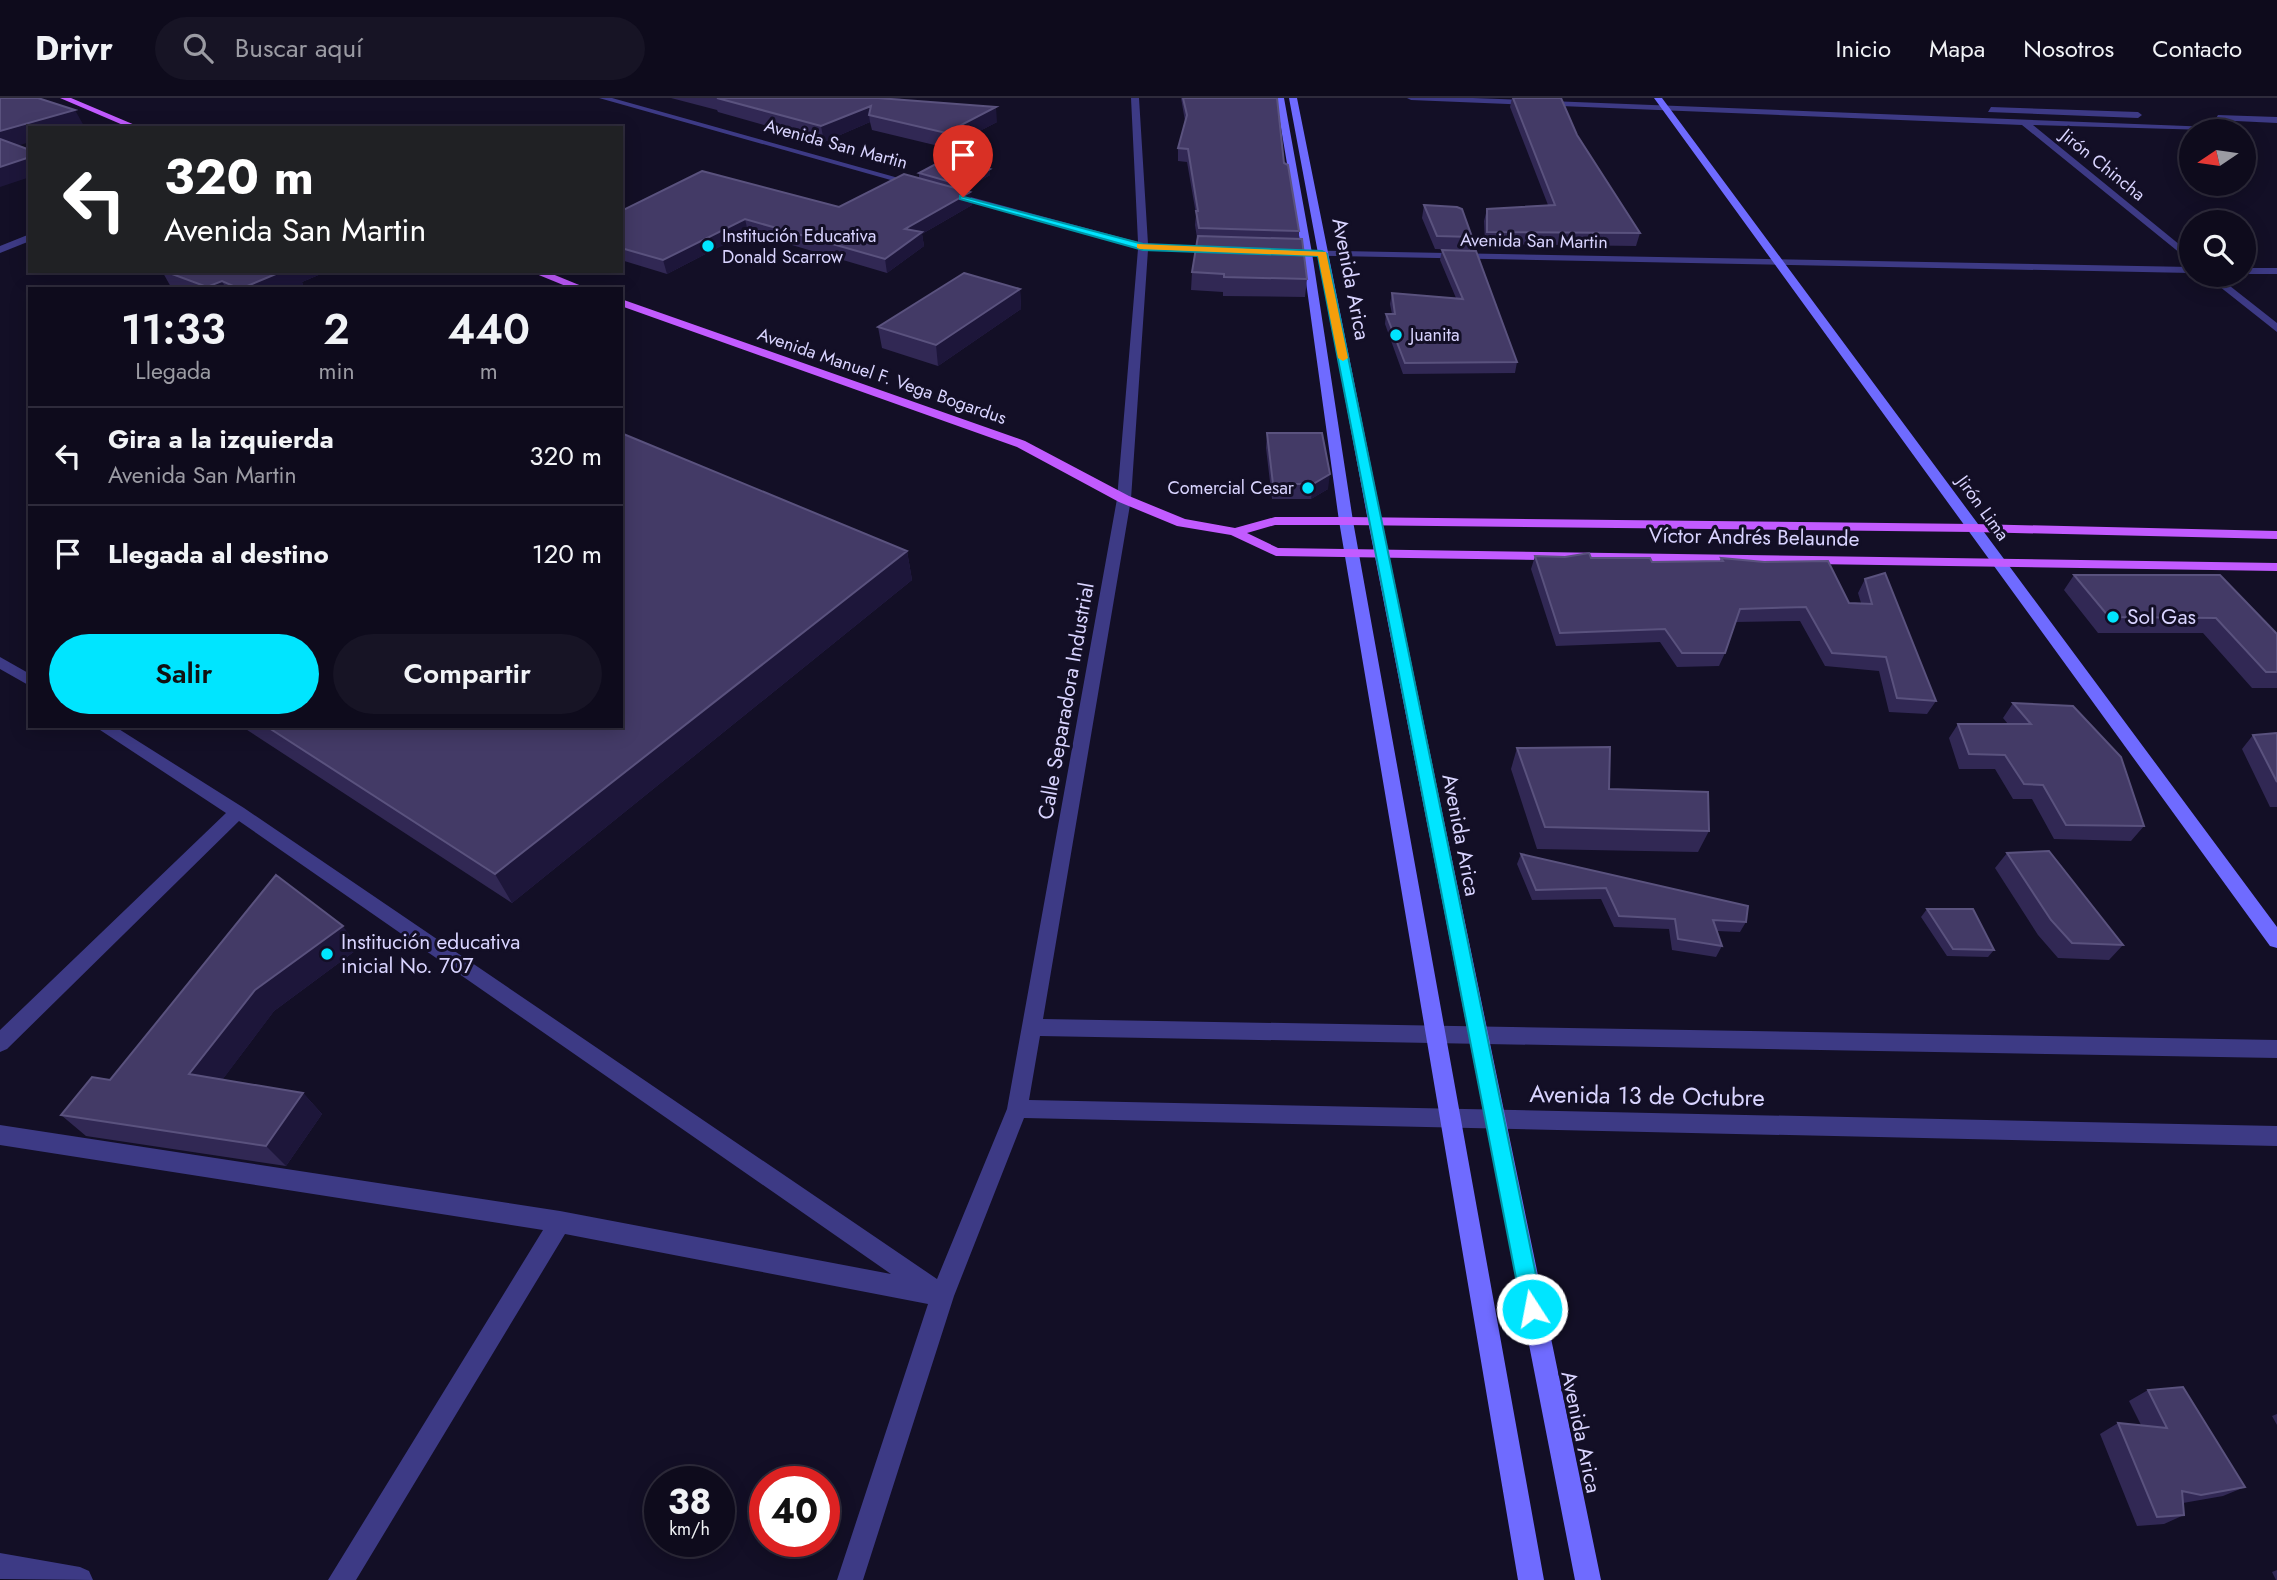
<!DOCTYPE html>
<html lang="es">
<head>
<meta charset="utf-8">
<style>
  :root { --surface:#0e0b1c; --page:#171425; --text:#f1f3f6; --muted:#9b9ba3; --line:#2e2b3b; --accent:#00e5ff }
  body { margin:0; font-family:Jost,sans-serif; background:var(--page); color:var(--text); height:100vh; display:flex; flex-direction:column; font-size:26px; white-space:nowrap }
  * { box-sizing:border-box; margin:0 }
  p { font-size:23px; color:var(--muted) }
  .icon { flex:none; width:38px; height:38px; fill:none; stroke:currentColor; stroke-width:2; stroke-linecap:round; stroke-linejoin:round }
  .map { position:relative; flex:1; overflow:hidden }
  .panel { position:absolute; left:28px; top:189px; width:595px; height:441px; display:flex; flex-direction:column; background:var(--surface); border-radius:0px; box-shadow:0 4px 18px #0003,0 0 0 2px var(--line) }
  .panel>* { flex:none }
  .guide { position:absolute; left:28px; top:28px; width:595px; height:147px; border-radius:0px; box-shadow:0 4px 18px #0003,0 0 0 2px var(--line); background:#202124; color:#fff; overflow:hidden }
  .needle { width:46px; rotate:257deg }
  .tools { position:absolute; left:2179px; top:21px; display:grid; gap:14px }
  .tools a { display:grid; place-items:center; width:77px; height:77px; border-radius:50%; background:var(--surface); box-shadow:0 4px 18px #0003,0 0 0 2px var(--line); font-size:35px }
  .speed { position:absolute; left:644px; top:1368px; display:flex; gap:14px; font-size:35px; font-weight:700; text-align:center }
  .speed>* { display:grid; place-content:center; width:91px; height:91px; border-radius:50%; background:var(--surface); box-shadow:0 4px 18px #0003,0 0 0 2px var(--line); line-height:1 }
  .speed small { font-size:18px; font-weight:400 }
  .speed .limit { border:10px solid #d22; background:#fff; color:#111 }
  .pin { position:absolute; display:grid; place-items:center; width:60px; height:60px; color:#fff; margin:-72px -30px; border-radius:50% 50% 50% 0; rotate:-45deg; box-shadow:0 0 7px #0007 }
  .pin .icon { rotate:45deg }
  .me { position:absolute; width:77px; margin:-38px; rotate:349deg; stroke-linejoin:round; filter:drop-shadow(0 0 5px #0008) }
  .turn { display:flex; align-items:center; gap:24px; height:147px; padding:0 21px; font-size:32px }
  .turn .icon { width:91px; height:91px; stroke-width:2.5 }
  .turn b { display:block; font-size:49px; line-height:60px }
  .eta { display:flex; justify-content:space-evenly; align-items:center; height:119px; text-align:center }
  .eta b { font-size:42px; font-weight:600; line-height:49px }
  .button { display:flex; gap:14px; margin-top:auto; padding:14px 21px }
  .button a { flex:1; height:80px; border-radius:42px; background:var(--accent); color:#111; font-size:28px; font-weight:600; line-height:80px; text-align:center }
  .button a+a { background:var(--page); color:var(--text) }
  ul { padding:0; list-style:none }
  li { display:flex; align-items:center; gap:21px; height:98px; padding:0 21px; border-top:2px solid var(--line) }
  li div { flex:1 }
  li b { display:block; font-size:26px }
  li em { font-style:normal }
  header { display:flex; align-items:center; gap:42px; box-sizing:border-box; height:98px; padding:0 35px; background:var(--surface); border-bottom:2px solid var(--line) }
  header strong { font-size:33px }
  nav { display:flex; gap:38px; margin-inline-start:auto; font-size:24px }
  .search { width:490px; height:63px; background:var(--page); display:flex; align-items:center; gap:18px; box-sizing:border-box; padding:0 24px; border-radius:38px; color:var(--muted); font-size:26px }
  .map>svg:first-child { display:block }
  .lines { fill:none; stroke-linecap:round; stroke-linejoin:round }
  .street { fill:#3d3a85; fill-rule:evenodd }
  .secondary { fill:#6f6bff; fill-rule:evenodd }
  .primary { fill:#c25bff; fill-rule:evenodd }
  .wall { fill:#312854 }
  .shaded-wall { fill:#1d163a }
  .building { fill:#433a66; stroke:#5a527e; stroke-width:2 }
  .route { fill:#00e5ff; stroke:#0095a6; stroke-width:2 }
  .slow { fill:#f59e0b }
  .poi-dot { fill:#00e5ff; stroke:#130f26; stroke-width:2.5 }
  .labels { text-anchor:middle; stroke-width:6; stroke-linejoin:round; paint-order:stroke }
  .far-street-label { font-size:18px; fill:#d9d4ff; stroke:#130f26 }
  .far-poi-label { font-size:18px; fill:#d9d4ff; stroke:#130f26; text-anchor:start }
  .street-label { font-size:21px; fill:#d9d4ff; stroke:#130f26 }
  .poi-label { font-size:21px; fill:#d9d4ff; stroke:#130f26; text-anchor:start }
  .near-street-label { font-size:24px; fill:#d9d4ff; stroke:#130f26 }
</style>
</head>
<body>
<header>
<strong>Drivr</strong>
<div class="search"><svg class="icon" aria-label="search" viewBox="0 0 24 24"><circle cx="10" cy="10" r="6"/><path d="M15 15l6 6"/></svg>Buscar aquí</div>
<nav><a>Inicio</a><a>Mapa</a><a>Nosotros</a><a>Contacto</a></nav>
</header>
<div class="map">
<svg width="2277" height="1482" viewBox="0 0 2277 1482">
  <rect width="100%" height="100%" fill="#130f26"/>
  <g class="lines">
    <path class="street" d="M599,0h13l308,86 -8,2z
      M1131,0h8l9,146 70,3 5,3 -5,3 -70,-3 -17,249 -88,520 1234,21v18l-1237,-22 -11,64 1248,26v20l-1253,-28 -70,178 -91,284h-26l91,-276 -363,-70 -209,346h-28l215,-350 -543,-85v-20l560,86 331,63 -652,-453 -232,228 -7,3v-22l226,-217 -132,-87h20l130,82 693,471 70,-170 110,-610 21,-250 -194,-55 8,-2 186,50z
      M1407,0h66l765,30 4,3 -209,-6 158,129v8l-169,-137 -611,-25z
      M1991,9l147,5 4,3 -4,3 -150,-6z
      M2218,17l59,2v6l-62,-3z
      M30,136v7l-30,12v-7z
      M1288,152l903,17v6l-907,-18 -1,-2z
      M2244,170h33v6h-33z
      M2205,177h11l61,48v9z
      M0,559l30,17v12l-30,-17z
      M0,1455l80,14 9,4 4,9 -93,-1z"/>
    <path class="secondary" d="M1276,0h8l28,155 41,268 191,1059h-26l-179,-1059 -37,-268z
      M1289,0h8l85,423 219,1059h-26l-207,-1059z
      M1654,0h8l615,829v21l-7,-2z"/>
    <path class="primary" d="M60,0h11l71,30h-12z
      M529,173h16l44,18h-16z
      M621,201l404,142 104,55 56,23 50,9 40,-11h71l628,7 303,7v8l-303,-7 -628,-7h-71l-28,8 31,15 999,15v8l-1001,-15 -45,-21 -54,-9 -58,-24 -102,-55 -396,-141z"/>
  </g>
  <path class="wall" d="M671,0h230l-4,1 100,23 -50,26 -75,-18 -2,-8 -46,20 -106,-30 -1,-2z
    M1181,0h96l7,65 15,68v8l8,40 -2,18 -82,-1v-4l-32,-2 1,-18 5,-34 -2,-13 1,-11 -9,-52 -9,-1v-13l7,-27z
    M1512,0h49l16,37 63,98 -4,13 -151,-2 -1,-23 3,-12 61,-4 -38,-98z
    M990,71v6l-26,15 8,15 -50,29 2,12 -37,27 -139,-41 -81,42 -46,-14v-49l218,-4 80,-29v-5z
    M1424,107l48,32 -2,13 -35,-1 -13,-31z
    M1442,152l75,112 -2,11 -112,1 -18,-50 1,-10h6l-2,-10 2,-11 64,5 -16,-38z
    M162,173h166l-26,11 1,3 -10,4h-121z
    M1020,191l1,20 -83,57 -56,-18 -4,-21z
    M1267,335l61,56 -17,10h-39l-6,-51z
    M907,453l5,29 -400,323 -271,-177h380z
    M1535,458l117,6 68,-1 1,-3 128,45h12l-3,-10 7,-14 71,122 -9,13 -38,-2 -10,-41 -54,-5 -25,-45 -65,1 -10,31 -6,13 -42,1 -17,-25 -104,4 -25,-77z
    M2074,477l203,59v54h-25l-49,-55h-105l-34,-43z
    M2013,605l131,123 -13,15 -77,-2 -22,-40h-19l-18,-30h-36l-10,-31 9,-14h50l-5,-6z
    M2277,635v74h-7l-28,-58 11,-14z
    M1517,650l92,41 100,42 -11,21 -161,-3 -26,-80z
    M2007,755l116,92 -14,15 -51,-2 -20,-23 -43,-67z
    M1521,756l225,68 -6,10 -23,-1 5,15 -6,11 -44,-7 -3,-21 -55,-2 -13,-28 -69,1 -15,-36z
    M1927,811l67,41 -6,7 -41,-1 -26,-39z
    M359,850l-85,63 -52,69 81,13 19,21 -36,52 -200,-30 -25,-21 49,-35z
    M2148,1292l97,97 -22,9 -40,7 1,12 -20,9 -27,2 -37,-92 18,-11 23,2 -12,-24z
    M2277,1316v11l-5,-9z
    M2277,1472v10h-1l-4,-8z"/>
  <path class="shaded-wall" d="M867,0h34l-29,13 -3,4 1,7 -46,20 -3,-16z
    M996,9l1,15 -50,26 -1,-15z
    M75,12l9,16 -6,2h-48v14l-30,9v-20z
    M30,59v20l-30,10v-20z
    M990,71v6l-28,16 -1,-6z
    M970,94l2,13 -50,29 2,12 -37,27 -2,-14 20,-30z
    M745,121l3,13 -81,42 -4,-14z
    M283,173h45l-26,11 1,3 -10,4h-53z
    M222,183l4,8h-18l-1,-2z
    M1020,191l1,20 -83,57 -2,-21z
    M1330,376l-2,15 -17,10 2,-15z
    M907,453l5,29 -400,323 -17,-29z
    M343,828l16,22 -85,63 -63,84 -22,-21 66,-84z
    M303,995l19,21 -36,52 -20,-20z"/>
  <path class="building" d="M0,0h38l37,12 -75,21z
    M717,0h161l118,9 -50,26 -77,-18 2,-9 -50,20z
    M1183,0h94l7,65 4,2 11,66 -100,-3 -3,-17h2l-10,-62 -10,-1 9,-33z
    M1513,0h48l16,37 63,98 -153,-1v-23l68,-4z
    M0,41l30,11v7l-30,10z
    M947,60l43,11 -29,16 -42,-12z
    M702,73l137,36 65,-33 66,18 -65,37 17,3 -37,27 -140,-40 -82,41 -42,-12v-37z
    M1424,107l33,2 5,2 10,28 -35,-1z
    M1198,138l104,3 5,40 -83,-2v-3l-32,-2z
    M1442,152l34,1 41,111 -112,1 -19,-49h9l-3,-21 71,6z
    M164,173h119l-43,18 -18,-8 -15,6z
    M964,175l56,16 -84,56 -58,-18z
    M621,335l286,118 -412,323 -229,-148h355z
    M1267,335h55l8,41 -17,10h-40z
    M1589,455l2,5h59l2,4 71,-1 -2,-3 43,4 64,-1 21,42 23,1 -7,-25 20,-6 51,128 -39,-3 -11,-41 -54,-4 -26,-46 -66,2 -15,44h-43l-17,-24 -105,4 -25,-77 30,1z
    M2074,477h146l57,59v38h-11l-50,-54 -107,-1z
    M2013,605l60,3 48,51 23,69 -78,-1 -23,-40 -19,-1 -19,-29 -36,-1 -11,-30h73z
    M2277,635v49l-24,-47z
    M1610,649l-1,42 99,3 1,39 -164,-4 -28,-79z
    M2049,753l74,94 -51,-2 -21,-23 -44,-67z
    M1521,756l227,52 -2,16 -33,-2 9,26 -44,-7 -3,-20 -56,-3 -13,-28 -70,2z
    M276,777l67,51 -88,64 -66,84 114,19 -37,53 -205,-31 31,-38 18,3z
    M1927,811h46l21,41 -41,-1z
    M2183,1289l62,100 -44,8 -19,-4 2,24 -27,2 -39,-94 49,5 -19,-38z"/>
  <path class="route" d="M960,98l183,48 179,7 5,3 216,1055 -3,7 -8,4 -7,-4 -3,-7 -204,-1053 -175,-6 -183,-51z"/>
  <path class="slow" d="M1137,146l189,8 22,106 -5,3 -5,-3 -20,-102 -178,-7 -3,-1z"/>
  <g class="poi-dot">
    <circle cx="708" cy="148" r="7"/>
    <circle cx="1396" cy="237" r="7"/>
    <circle cx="1308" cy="390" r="7"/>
    <circle cx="2113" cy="519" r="7"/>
    <circle cx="327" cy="856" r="7"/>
  </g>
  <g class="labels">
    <g class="far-street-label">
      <text transform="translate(836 46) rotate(15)" y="6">Avenida San Martin</text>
      <text transform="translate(2103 67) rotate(39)" y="6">Jirón Chincha</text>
      <text transform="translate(1534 143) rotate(1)" y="6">Avenida San Martin</text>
      <text transform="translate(882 278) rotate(19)" y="6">Avenida Manuel F. Vega Bogardus</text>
      <text transform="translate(1983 410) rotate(54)" y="6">Jirón Lima</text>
    </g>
    <g class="far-poi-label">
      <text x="722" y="144">Institución Educativa<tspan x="722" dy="21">Donald Scarrow</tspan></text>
      <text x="1410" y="243">Juanita</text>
      <text x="1294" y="396" text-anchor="end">Comercial Cesar</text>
    </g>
    <g class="street-label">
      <text transform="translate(1351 181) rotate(79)" y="7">Avenida Arica</text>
      <text transform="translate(1754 439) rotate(1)" y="7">Víctor Andrés Belaunde</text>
      <text transform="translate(1066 603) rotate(-80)" y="7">Calle Separadora Industrial</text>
      <text transform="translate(1461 737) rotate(79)" y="7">Avenida Arica</text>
      <text transform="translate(1581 1334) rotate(78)" y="7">Avenida Arica</text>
    </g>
    <g class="poi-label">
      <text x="2127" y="526">Sol Gas</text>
      <text x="341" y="851">Institución educativa<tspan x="341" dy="24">inicial No. 707</tspan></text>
    </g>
    <g class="near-street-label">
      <text transform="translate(1647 998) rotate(1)" y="8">Avenida 13 de Octubre</text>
    </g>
  </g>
</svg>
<div class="tools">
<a><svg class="needle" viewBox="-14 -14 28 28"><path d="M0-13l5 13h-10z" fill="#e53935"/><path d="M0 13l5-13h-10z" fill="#9b9ba3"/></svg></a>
<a><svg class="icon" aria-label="search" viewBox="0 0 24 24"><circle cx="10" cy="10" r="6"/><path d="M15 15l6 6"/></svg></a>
</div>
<div class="speed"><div>38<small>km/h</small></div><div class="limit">40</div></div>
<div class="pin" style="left:963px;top:99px;background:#d93025"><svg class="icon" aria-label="arrive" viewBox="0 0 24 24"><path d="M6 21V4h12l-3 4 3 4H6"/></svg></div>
<svg class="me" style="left:1532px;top:1211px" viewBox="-20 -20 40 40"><circle r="17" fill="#00e5ff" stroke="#fff" stroke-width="3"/><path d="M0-11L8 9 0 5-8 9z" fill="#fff"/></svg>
<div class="guide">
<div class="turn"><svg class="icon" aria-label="left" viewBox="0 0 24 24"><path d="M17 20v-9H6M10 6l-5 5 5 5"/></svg><div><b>320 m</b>Avenida San Martin</div></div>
</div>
<section class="panel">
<div class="eta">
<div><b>11:33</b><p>Llegada</p></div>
<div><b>2</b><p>min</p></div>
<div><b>440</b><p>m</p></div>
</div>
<ul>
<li><svg class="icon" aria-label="left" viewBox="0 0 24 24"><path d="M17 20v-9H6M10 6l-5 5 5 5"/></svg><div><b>Gira a la izquierda</b><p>Avenida San Martin</p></div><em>320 m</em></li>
<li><svg class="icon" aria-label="arrive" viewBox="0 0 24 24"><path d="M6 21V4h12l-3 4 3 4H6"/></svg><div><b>Llegada al destino</b></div><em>120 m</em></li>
</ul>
<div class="button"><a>Salir</a><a>Compartir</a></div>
</section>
</div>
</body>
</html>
